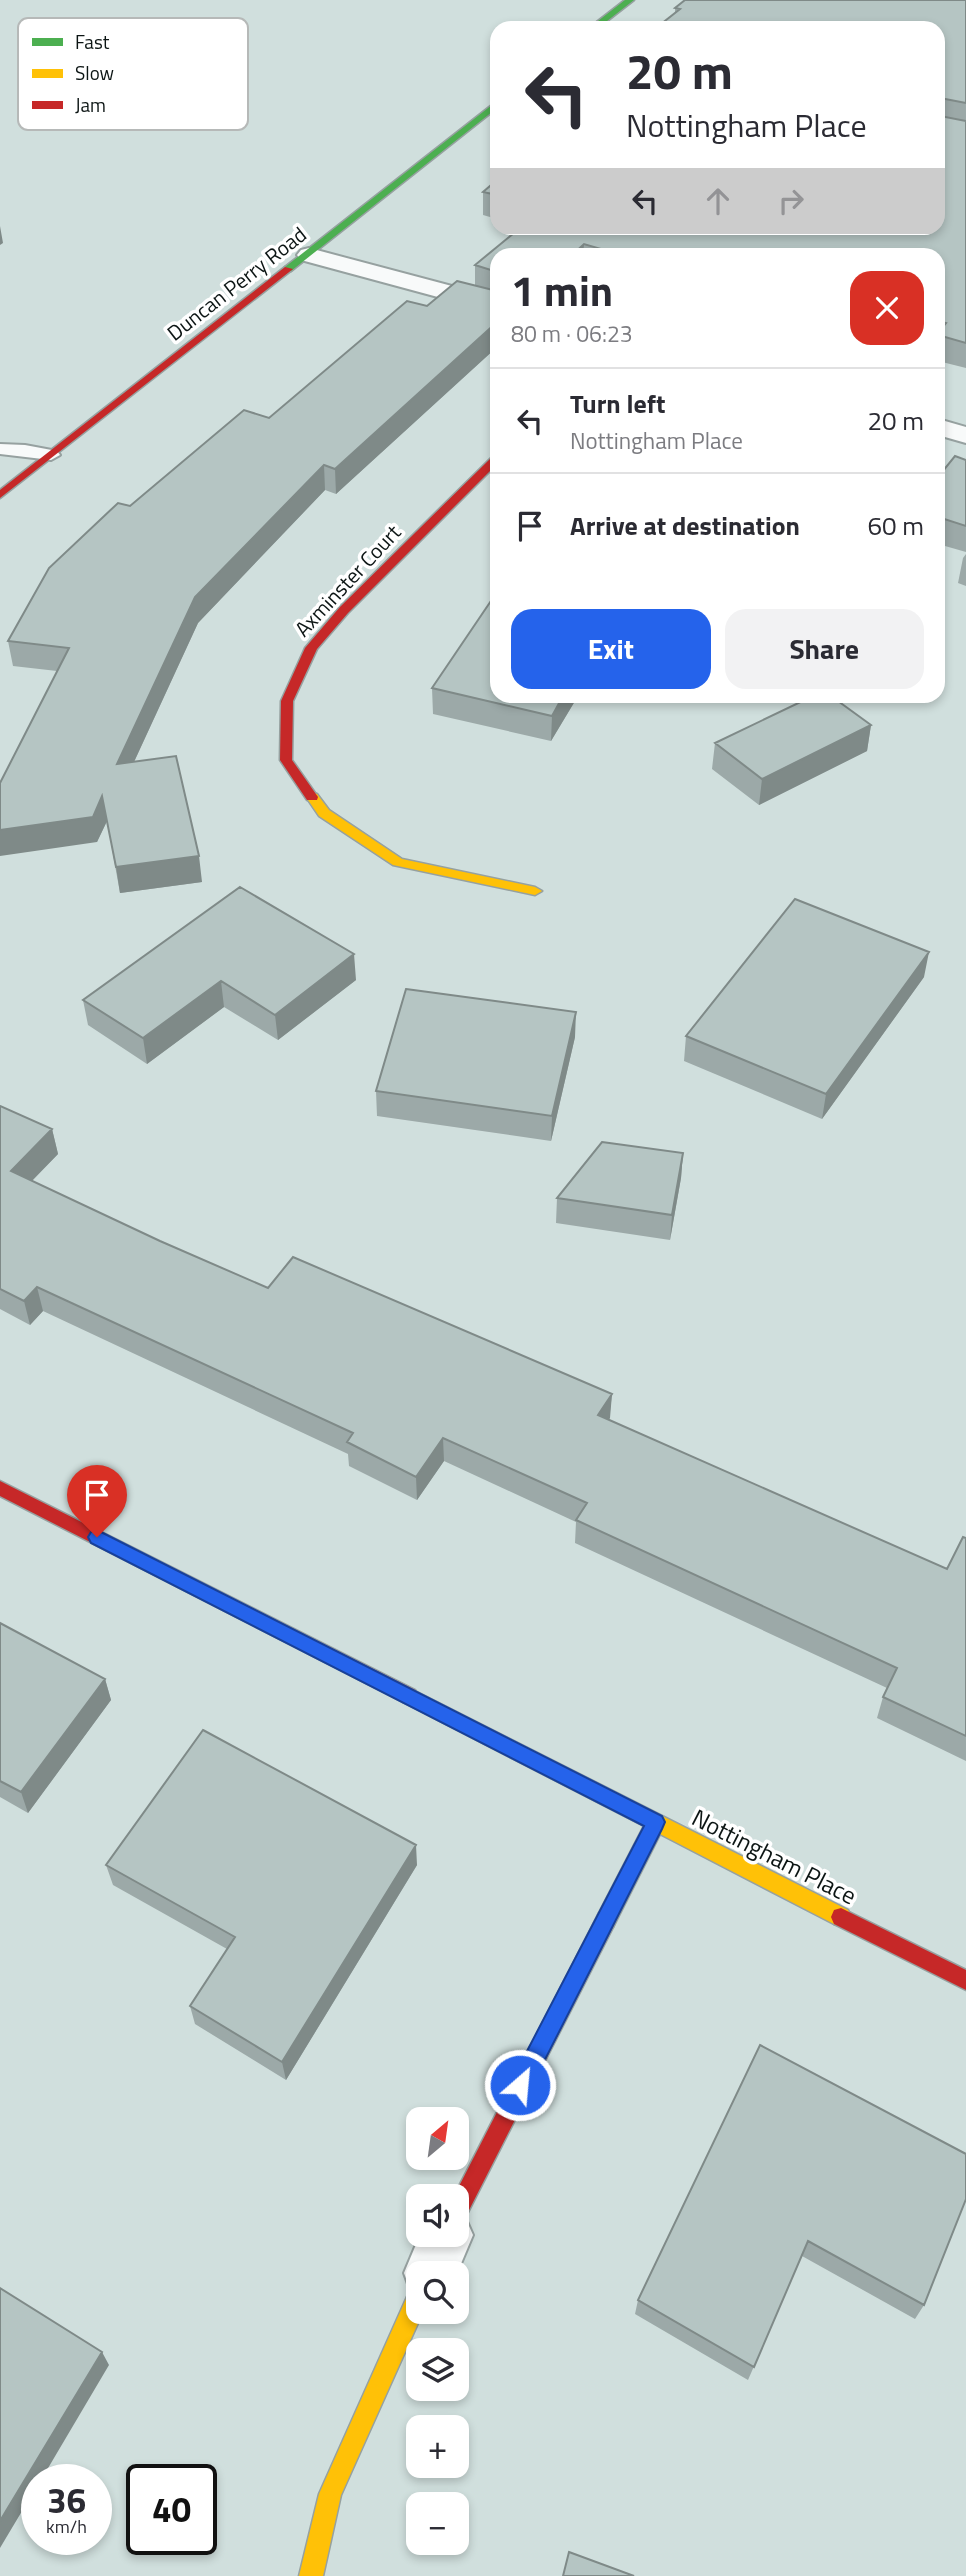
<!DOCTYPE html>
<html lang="en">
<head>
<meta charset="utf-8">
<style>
  :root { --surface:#fff; --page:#f2f2f3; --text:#2b2b33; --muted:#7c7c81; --line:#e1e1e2; --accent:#2563eb }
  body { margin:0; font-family:"Titillium Web",sans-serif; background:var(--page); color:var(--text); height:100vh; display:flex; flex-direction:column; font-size:26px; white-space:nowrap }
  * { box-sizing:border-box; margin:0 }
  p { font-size:23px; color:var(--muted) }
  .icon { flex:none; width:38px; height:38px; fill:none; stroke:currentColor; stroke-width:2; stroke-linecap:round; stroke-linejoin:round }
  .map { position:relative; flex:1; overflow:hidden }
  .details { position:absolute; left:490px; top:248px; width:455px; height:455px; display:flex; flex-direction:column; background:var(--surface); border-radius:21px; box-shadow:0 4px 10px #0003 }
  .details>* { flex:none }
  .banner { position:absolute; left:490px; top:21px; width:455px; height:214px; border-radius:21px; box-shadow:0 4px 10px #0003; background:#fff; color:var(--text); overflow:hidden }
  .needle { width:46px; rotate:29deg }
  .controls { position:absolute; left:406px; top:2107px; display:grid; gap:14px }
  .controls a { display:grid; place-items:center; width:63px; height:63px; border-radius:14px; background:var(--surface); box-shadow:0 4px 10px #0003; font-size:35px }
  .speed { position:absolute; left:21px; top:2464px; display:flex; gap:14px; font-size:35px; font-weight:700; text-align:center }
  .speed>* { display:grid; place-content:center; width:91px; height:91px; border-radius:50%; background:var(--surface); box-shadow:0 4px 10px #0003; line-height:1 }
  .speed small { font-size:18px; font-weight:400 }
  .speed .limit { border:4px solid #111; border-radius:10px; background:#fff; color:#111 }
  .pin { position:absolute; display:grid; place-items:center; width:60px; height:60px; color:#fff; margin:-72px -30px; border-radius:50% 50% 50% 0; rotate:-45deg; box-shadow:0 0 7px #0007 }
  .pin .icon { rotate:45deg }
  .me { position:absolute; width:77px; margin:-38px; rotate:27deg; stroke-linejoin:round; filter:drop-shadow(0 0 5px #0008) }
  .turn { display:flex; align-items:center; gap:24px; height:147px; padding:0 21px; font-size:32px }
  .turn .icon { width:91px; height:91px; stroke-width:2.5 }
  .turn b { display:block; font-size:49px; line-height:60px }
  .lanes { display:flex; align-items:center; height:66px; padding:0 21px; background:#0003; justify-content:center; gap:35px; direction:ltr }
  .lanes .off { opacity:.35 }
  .round { display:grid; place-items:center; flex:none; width:74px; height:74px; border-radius:21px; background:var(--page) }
  .summary { display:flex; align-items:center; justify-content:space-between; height:119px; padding:0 21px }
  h1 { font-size:42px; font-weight:700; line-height:52px }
  .primary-button { display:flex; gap:14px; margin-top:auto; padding:14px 21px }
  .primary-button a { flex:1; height:80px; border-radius:21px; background:var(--accent); color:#fff; font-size:28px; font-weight:700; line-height:80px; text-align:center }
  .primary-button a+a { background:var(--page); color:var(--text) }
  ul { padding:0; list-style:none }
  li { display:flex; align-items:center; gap:21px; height:105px; padding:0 21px; border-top:2px solid var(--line) }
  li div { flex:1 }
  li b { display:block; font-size:26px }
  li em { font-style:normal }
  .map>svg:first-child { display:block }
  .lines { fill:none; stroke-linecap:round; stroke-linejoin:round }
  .lane-casing { stroke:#96a1a0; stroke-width:4 }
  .street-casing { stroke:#96a1a0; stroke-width:4 }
  .fast-casing { stroke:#96a1a0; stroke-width:3 }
  .slow-casing { stroke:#96a1a0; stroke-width:3 }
  .jam-casing { stroke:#96a1a0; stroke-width:3 }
  .lane { fill:#f8fafa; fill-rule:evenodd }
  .street { fill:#f8fafa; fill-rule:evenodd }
  .fast { fill:#4caf50; fill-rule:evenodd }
  .slow { fill:#ffc107; fill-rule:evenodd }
  .jam { fill:#c62828; fill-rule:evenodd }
  .wall { fill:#9ca9a8 }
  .shaded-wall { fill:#7f8a88 }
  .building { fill:#b5c5c3; stroke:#7f8a88; stroke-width:2 }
  .route { fill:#2563eb; stroke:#184099; stroke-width:2 }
  .labels { text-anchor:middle; stroke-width:7; stroke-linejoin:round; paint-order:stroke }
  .far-street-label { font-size:21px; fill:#0c1514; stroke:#fff }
  .street-label { font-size:24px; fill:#0c1514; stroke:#fff }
  .key { fill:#fff; stroke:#b6b9b8; stroke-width:2 }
  .key-label { font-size:19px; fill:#0c1514 }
</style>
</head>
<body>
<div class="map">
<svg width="966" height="2576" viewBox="0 0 966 2576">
  <rect width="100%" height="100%" fill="#d0dfdd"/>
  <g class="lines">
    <g class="lane-casing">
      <path id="lane" d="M0,444l25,1 32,6 3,4 -9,5 -51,-6z"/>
    </g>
    <g class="street-casing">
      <path id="street" d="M309,248l188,50v15l-196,-53 -4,-5 4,-5z
        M938,419l28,8v16l-28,-8z
        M457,2213l8,4 8,18 -16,38h-39v21l-7,-2 -7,-19 16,-38h37z"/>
    </g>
    <g class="fast-casing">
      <path id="fast" d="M625,0h9l-36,28h-9z
        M497,101v7l-206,163h-6v-4z"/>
    </g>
    <g class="slow-casing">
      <path id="slow" d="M312,793l5,1 12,16 73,49 133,28 7,4 -7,4 -142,-30 -74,-49 -13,-19z
        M409,1688l439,222 3,7 -3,7 -7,2 -7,-2 -174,-90 -47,93 -7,2 -7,-2 -3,-7 3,-7 45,-87 -241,-124 -3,-6 3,-6z
        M418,2287v25h5l-82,183 -18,81h-24l20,-82 91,-204z"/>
    </g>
    <g class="jam-casing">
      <path id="jam" d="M285,267l8,2 -293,229v-8z
        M497,455v9l-149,149 -31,36 -24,52 -1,59 26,37 -1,3h-10l-27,-40 1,-59 24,-53 35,-41 153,-151z
        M0,1481l415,209 3,6 -3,6 -6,2 -6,-2 -403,-206z
        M841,1908l125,62v20l-132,-66 -3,-7 3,-7z
        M606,1911l7,2 3,7 -3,7 -149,293 -7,3v-27h-3l145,-283z"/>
    </g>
    <use href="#lane" class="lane"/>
    <use href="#street" class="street"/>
    <use href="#fast" class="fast"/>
    <use href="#slow" class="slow"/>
    <use href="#jam" class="jam"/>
  </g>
  <path class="wall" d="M966,0v368l-28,-7v-105h-441v91l-161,147 -11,-4 -127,133 -64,139 68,120 -82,11 -13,-72 -10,21 -40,-171 -44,-5 -5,-25 122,-135 139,-88 158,-112 48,-21v-20l45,-37h418l-263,-215v-5z
    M497,180v39l-14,-4v-23z
    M966,460v92l-28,-8v-67z
    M966,554v32l-8,-3 5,-25z
    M432,688l65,8h81l-27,45 -118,-27z
    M871,725l-4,26 -108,54 -47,-36 3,-26z
    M240,887l116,93 -78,60 -54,-33 -77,57 -59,-39 -5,-25z
    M924,977l-102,142 -138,-58 2,-25z
    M575,1037l-24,104 -174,-25 -1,-25z
    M0,1106l52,23 6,25 -26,27 128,60 108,47 344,106 -3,26 338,149 19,-31v223l-89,-43 6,-21 4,-9 -312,-145 1,-21 -132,-61 -27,39 -68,-34 -1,-12 -305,-143 -13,14 -30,-16z
    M683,1153l-2,25 -11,62 -114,-17 1,-25z
    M0,1623l105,56 6,21 -83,113 -28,-16z
    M106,1865h311l-131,215 -91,-56 -5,-18 37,-57 -114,-64z
    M760,2045l164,260 -9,14 -113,-63 -54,124 -113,-66 3,-14z"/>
  <path class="shaded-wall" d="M0,226l3,17 -3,2z
    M584,244l-1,12h-12z
    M497,322v25l-161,147 -1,-25z
    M324,465l1,25 -127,133 -77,167 -4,-26 78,-167z
    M563,696h15l-27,45 1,-25z
    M871,725l-4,26 -108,54 3,-26z
    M102,796l5,25 -10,21 -97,14v-26z
    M199,856l3,26 -82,11 -4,-26z
    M929,952l-5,25 -102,142 4,-25z
    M354,954l2,26 -78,60 -3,-25z
    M221,981l3,26 -77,57 -4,-26z
    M576,1012l-1,25 -24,104 1,-25z
    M52,1129l6,25 -41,42 -6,-25z
    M683,1153l-2,25 -11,62 2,-25z
    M37,1287l6,24 -13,14 -6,-24z
    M612,1394l-2,24 -13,20 1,-23z
    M443,1438l1,23 -27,39 -1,-23z
    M105,1679l6,21 -83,113 -7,-21z
    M416,1845l1,20 -131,215 -4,-18z
    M102,2352l7,13 -68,115h-4v6l-37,62v-27z"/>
  <path class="building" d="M685,0h281v103l-26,-5v18l26,5v222l-28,-8v-2l8,-10 -8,-2v-65h-313l-41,-12 -13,12h-74v16l-22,-7 45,-37h418v-200h-282l24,-19 -5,-1z
    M497,180v15l-14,-3z
    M457,281l40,10v31l-162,147 -11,-4 -129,132 -78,167 59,-8 23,100 -83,11 -14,-71 -9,21 -93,13v-47l69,-135 -61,-7 41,-73 69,-65 12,3 114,-96 25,8 138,-117 20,5z
    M955,456l11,4v66l-28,-9v-40z
    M497,592v104h66l-11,20 -120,-28z
    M813,696h18l40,29 -109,54 -47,-36z
    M240,887l114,67 -79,61 -54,-34 -78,57 -60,-38z
    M795,899l134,53 -103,142 -140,-58z
    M406,989l170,23 -24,104 -176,-25z
    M0,1106l52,23 -41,42 149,70 108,47 25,-31 319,137 -14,21 349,154 16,-32 3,1v198l-83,-39 14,-29 -321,-148 11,-17 -144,-65 -27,39 -69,-35 6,-9 -316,-146 -13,14 -24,-12z
    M602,1142l81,11 -11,62 -115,-17z
    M0,1623l105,56 -84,113 -21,-11z
    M203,1730l213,115 -134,217 -92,-56 45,-69 -129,-72z
    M760,2045l206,109v45l-42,106 -116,-64 -54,126 -116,-67z
    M0,2288l102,64 -102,169z
    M569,2552l65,24h-71z"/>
  <path class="route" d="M97,1530l565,286 3,6 -3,7 -134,264 -8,3 -7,-3 -3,-8 3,-7 131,-252 -553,-283 -3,-6 3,-5z"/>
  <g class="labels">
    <g class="far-street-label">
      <text transform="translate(237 284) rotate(-38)" y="7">Duncan Perry Road</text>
      <text transform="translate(348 581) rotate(-47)" y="7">Axminster Court</text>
    </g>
    <g class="street-label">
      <text transform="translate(774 1857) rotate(27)" y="8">Nottingham Place</text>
    </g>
  </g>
  <rect x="18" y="18" width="230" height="112" rx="10" class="key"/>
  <rect x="32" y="38" width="31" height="8" fill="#4caf50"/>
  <rect x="32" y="69" width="31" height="9" fill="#ffc107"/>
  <rect x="32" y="101" width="31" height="8" fill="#c62828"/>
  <g class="key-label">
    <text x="75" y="49">Fast</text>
    <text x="75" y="80">Slow</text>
    <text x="75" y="112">Jam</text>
  </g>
</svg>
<div class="controls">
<a><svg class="needle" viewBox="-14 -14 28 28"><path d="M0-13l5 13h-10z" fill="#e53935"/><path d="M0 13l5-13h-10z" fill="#7c7c81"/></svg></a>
<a><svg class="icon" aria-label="sound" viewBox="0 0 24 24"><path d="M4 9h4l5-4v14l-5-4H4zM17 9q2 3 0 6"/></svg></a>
<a><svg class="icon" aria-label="search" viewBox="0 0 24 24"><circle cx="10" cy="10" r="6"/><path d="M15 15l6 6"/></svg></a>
<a><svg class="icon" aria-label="layers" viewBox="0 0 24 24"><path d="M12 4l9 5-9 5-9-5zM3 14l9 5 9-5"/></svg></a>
<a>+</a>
<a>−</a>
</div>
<div class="speed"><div>36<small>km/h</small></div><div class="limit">40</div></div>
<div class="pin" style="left:97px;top:1537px;background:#d93025"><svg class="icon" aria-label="arrive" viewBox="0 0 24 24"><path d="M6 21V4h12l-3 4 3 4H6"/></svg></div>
<svg class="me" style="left:520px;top:2085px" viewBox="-20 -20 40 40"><circle r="17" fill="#2563eb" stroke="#fff" stroke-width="3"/><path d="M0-11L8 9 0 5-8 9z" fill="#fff"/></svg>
<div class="banner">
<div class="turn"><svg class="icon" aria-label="left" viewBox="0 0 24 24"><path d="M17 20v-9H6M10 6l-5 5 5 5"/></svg><div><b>20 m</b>Nottingham Place</div></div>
<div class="lanes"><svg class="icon" aria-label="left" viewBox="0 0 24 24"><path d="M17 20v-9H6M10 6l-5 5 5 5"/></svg><svg class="icon off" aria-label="ahead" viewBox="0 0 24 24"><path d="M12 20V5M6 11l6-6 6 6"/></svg><svg class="icon off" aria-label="right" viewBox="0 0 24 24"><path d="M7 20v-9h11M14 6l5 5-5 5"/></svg></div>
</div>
<section class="details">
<div class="summary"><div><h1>1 min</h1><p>80 m · 06:23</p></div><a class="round" style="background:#d93025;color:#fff"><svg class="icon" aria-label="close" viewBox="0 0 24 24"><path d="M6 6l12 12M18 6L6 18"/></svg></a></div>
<ul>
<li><svg class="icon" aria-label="left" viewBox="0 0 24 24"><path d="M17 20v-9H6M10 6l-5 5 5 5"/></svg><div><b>Turn left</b><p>Nottingham Place</p></div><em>20 m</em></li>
<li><svg class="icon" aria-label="arrive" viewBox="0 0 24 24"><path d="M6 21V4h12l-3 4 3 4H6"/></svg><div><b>Arrive at destination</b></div><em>60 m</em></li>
</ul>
<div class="primary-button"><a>Exit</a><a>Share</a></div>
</section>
</div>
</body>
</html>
